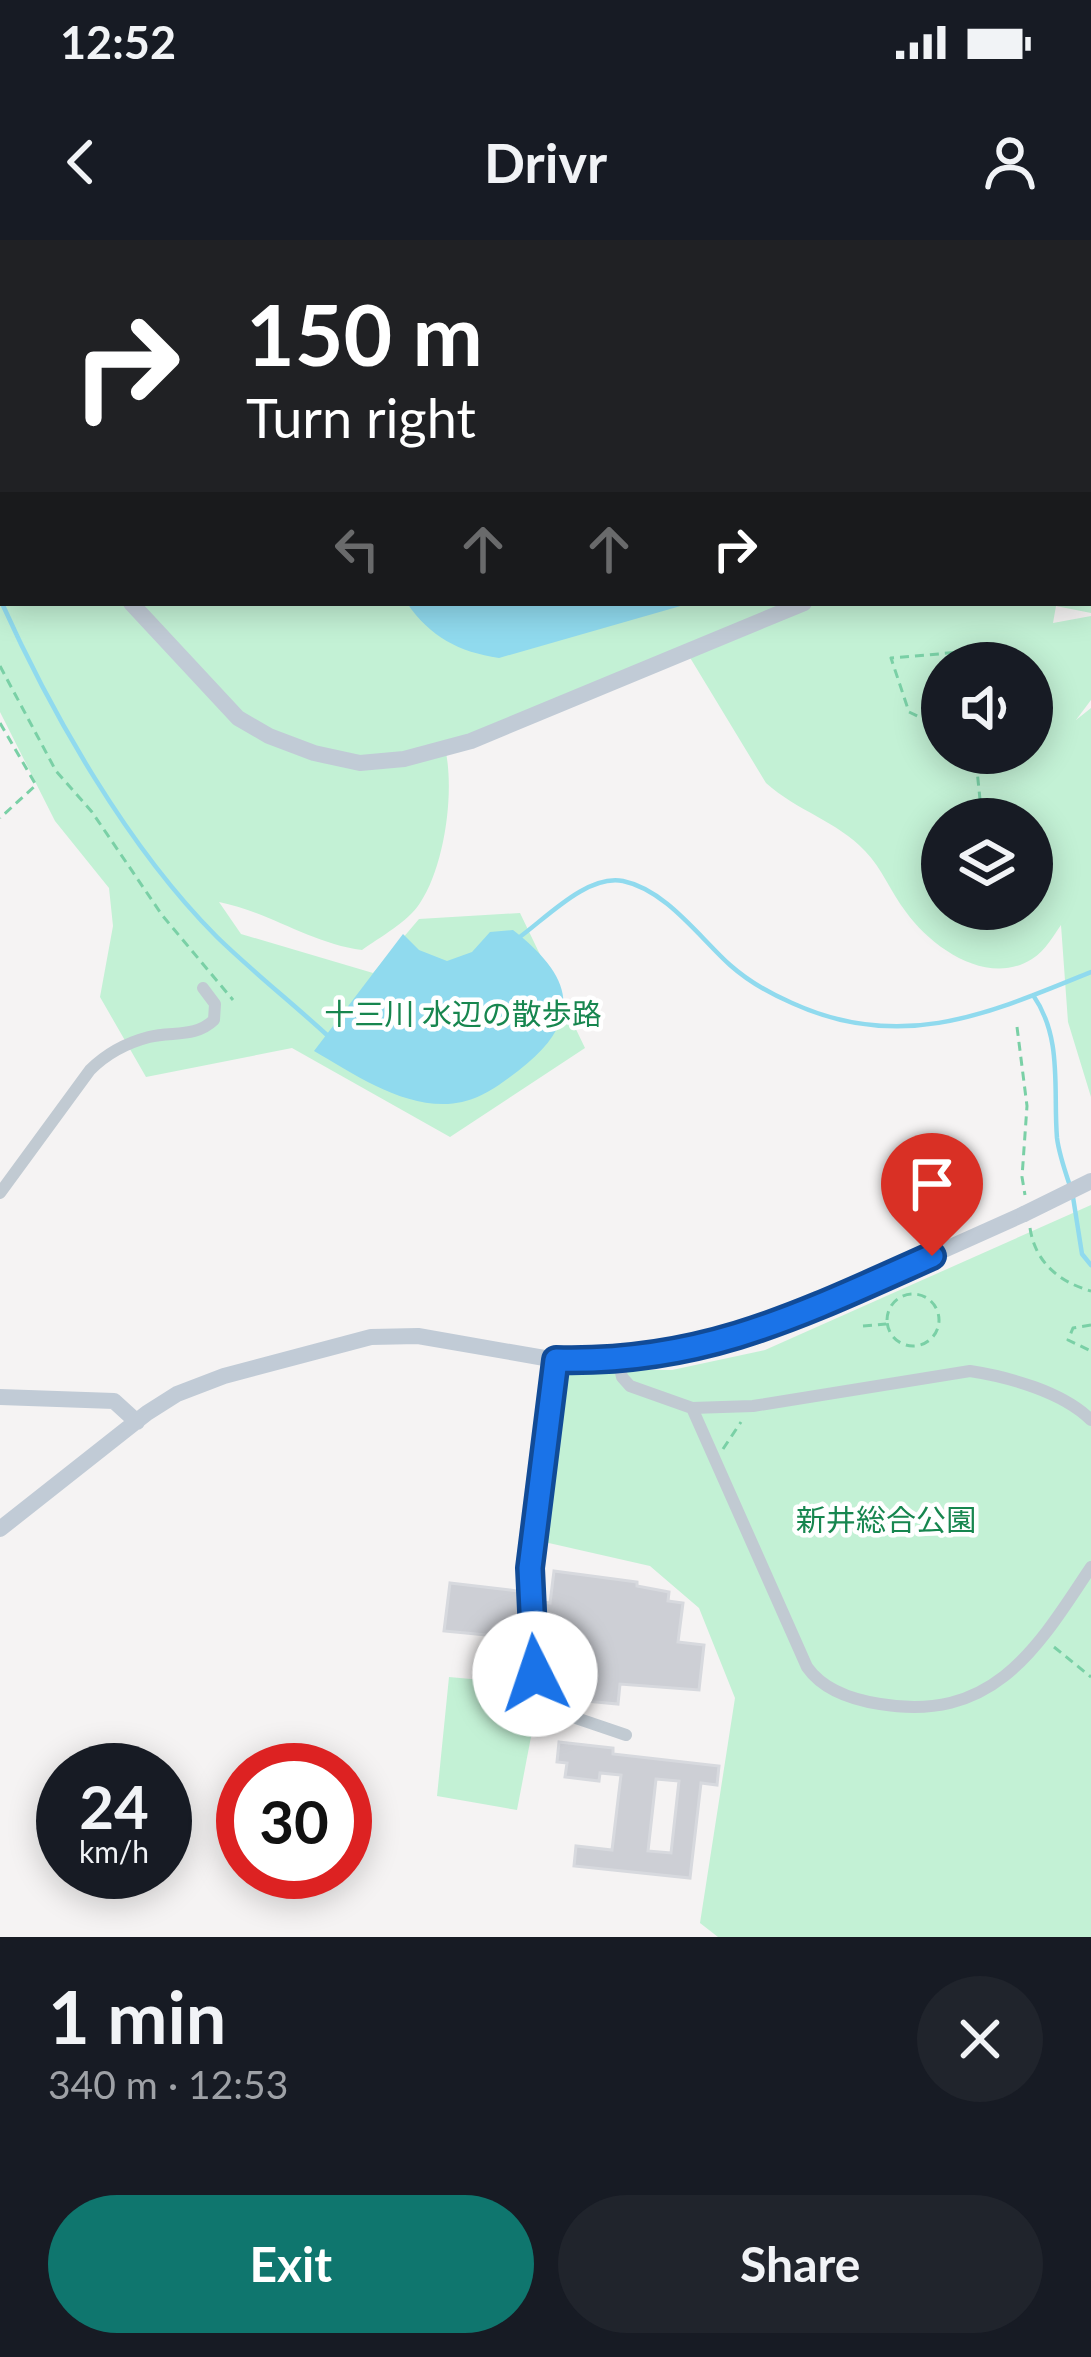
<!DOCTYPE html>
<html lang="en">
<head>
<meta charset="utf-8">
<style>
  :root { --surface:#171b24; --page:#20242c; --text:#f1f3f6; --muted:#9ea1a6; --accent:#0f766e }
  body { margin:0; font-family:Lato,"Noto Sans JP",sans-serif; background:var(--page); color:var(--text); height:100vh; display:flex; flex-direction:column; font-size:45px; white-space:nowrap }
  * { box-sizing:border-box; margin:0 }
  p { font-size:39px; color:var(--muted) }
  .icon { flex:none; width:66px; height:66px; fill:none; stroke:currentColor; stroke-width:2; stroke-linecap:round; stroke-linejoin:round }
  .map { position:relative; height:1697px; overflow:hidden }
  .side { display:flex; flex-direction:column; background:var(--surface); flex:1 }
  .side>* { flex:none }
  .top-card { position:absolute; left:0px; top:0px; width:1092px; height:366px; box-shadow:0 6px 30px #0003; background:#202124; color:#fff; overflow:hidden }
  .controls { position:absolute; left:921px; top:402px; display:grid; gap:24px }
  .controls a { display:grid; place-items:center; width:132px; height:132px; border-radius:50%; background:var(--surface); box-shadow:0 6px 30px #0003; font-size:60px }
  .speed { position:absolute; left:36px; top:1503px; display:flex; gap:24px; font-size:60px; font-weight:700; text-align:center }
  .speed>* { display:grid; place-content:center; width:156px; height:156px; border-radius:50%; background:var(--surface); box-shadow:0 6px 30px #0003; line-height:1 }
  .speed small { font-size:30px; font-weight:400 }
  .speed .limit { border:18px solid #d22; background:#fff; color:#111 }
  .pin { position:absolute; display:grid; place-items:center; width:102px; height:102px; color:#fff; margin:-123px -51px; border-radius:50% 50% 50% 0; rotate:-45deg; box-shadow:0 0 12px #0007 }
  .pin .icon { rotate:45deg }
  .me { position:absolute; width:132px; margin:-66px; rotate:356deg; stroke-linejoin:round; filter:drop-shadow(0 0 9px #0008) }
  .turn { display:flex; align-items:center; gap:42px; height:252px; padding:0 48px; font-size:54px }
  .turn .icon { width:156px; height:156px; stroke-width:2.5 }
  .turn b { display:block; font-size:84px; line-height:102px }
  .lanes { display:flex; align-items:center; height:114px; padding:0 48px; background:#0003; justify-content:center; gap:60px; direction:ltr }
  .lanes .off { opacity:.35 }
  .round { display:grid; place-items:center; flex:none; width:126px; height:126px; border-radius:63px; background:var(--page) }
  .head { display:flex; align-items:center; justify-content:space-between; height:204px; padding:0 48px }
  h1 { font-size:72px; font-weight:700; line-height:90px }
  .button { display:flex; gap:24px; margin-top:auto; padding:24px 48px }
  .button a { flex:1; height:138px; border-radius:72px; background:var(--accent); color:#fff; font-size:48px; font-weight:700; line-height:138px; text-align:center }
  .button a+a { background:var(--page); color:var(--text) }
  .status { display:flex; justify-content:space-between; align-items:center; height:84px; padding:0 60px; background:var(--surface); direction:ltr }
  .status svg { height:33px; fill:currentColor }
  header { display:flex; justify-content:space-between; align-items:center; height:156px; padding:0 48px; background:var(--surface); font-size:54px; font-weight:700 }
  .map>svg:first-child { display:block }
  .green { fill:#c3f1d5; fill-rule:evenodd }
  .water { fill:#90daee }
  .lines { fill:none; stroke-linecap:round; stroke-linejoin:round }
  .stream { stroke:#90daee; stroke-width:4.5 }
  .building { fill:#cdcfd5; stroke:#d7d9de; stroke-width:3; fill-rule:evenodd }
  .path { stroke:#7ad0a6; stroke-width:3; stroke-dasharray:9 6; stroke-linecap:butt }
  .street { stroke:#c1cad2; stroke-width:12 }
  .secondary { stroke:#c1cbd6; stroke-width:16 }
  .secondary-bridge { stroke:#c1cbd6; stroke-width:16 }
  .route-casing { stroke:#114b97; stroke-width:30 }
  .route { stroke:#1a73e8; stroke-width:21 }
  .labels { text-anchor:middle; stroke-width:9; stroke-linejoin:round; paint-order:stroke }
  .park-label { font-size:30px; fill:#17864f; stroke:#fff }
</style>
</head>
<body>
<div class="status"><b>12:52</b><svg viewBox="0 0 49 12"><path d="M0 12V9h3v3zM5 12V6h3v6zM10 12V3h3v9zM15 12V0h3v12zM26 1h20v11H26zM47 4h2v5h-2z"/></svg></div>
<header><svg class="icon" aria-label="back" viewBox="0 0 24 24"><path d="M15 5l-7 7 7 7"/></svg>Drivr<svg class="icon" aria-label="person" viewBox="0 0 24 24"><circle cx="12" cy="8" r="4"/><path d="M4 21q1-7 8-7t8 7"/></svg></header>
<div class="map">
<svg width="1091" height="1697" viewBox="0 0 1091 1697">
  <rect width="100%" height="100%" fill="#f5f3f3"/>
  <path class="green" d="M0,0h261l-258,3v360h1086v-360l-267,-3h269v373l-35,-7 -3,17 38,-7v84l-15,20 15,-12v389l-23,-75 -7,-97c-8,11 -15,25 -29,34 -44,28 -100,-11 -126,-47 -15,-19 -24,-44 -41,-61 -28,-30 -68,-40 -99,-68l-80,-132 -241,97c10,42 0,118 -25,155 -12,19 -40,34 -58,47 -50,-6 -93,-38 -143,-48l22,32 132,39 46,-54 101,-6 65,135 -135,89 -158,-89 -146,29 -46,-80 13,-71 -4,-38 -54,-67 -55,-109zM942,423h90v90h-90zM942,579h90v90h-90z
    M1091,965v732h-373l-18,-14 35,-225 -36,-90 -49,-42 -110,-25 28,-172 104,1 93,-20z
    M449,1437l77,7 9,32 -18,94 -80,-14z"/>
  <path class="water" d="M407,363h284l-192,55c-40,-6 -69,-21 -92,-55z
    M513,690c63,49 70,91 5,141 -24,18 -44,33 -75,33 -46,0 -91,-31 -129,-53l89,-117 16,16 28,11 25,-9 18,-20z"/>
  <g class="lines">
    <path class="stream" d="M0,359c51,114 128,249 217,338 35,34 74,65 110,98
      M521,696c26,-19 67,-62 102,-55 43,9 76,56 107,84 18,16 41,29 62,38 109,50 196,11 299,-31
      M1033,755c30,43 20,94 24,143 2,16 8,33 13,48
      M1073,957l9,57 9,11"/>
  </g>
  <path class="building" d="M554,1331l83,11v4l32,6 -1,9 15,2 -5,39 26,3 -5,45 -79,-6 -2,20 -44,-4 1,-10 -15,-2 1,-9 -12,-3 4,-29 -8,-1 3,-17h-5l-1,-27 8,1z
    M450,1343l68,8 4,35 -12,-2 -2,13 -64,-6z
    M559,1502l54,6v6l106,12 -2,19 -16,-2 -11,95 -116,-12 2,-20 36,4 9,-75 -21,-2 -1,8 -34,-4 2,-14 -10,-1zM656,1539l23,2 -8,72 -23,-2z"/>
  <g class="lines">
    <path class="path" d="M0,426l56,105 36,41 70,103 71,85
      M0,483l36,62 -36,33
      M942,492l-8,-8 -25,-12 -18,-54 93,-8
      M961,513l16,17 5,49
      M1003,669l9,10
      M1017,787l10,79 -5,71 3,18
      M1030,988c5,34 29,54 61,63
      M887 1080a26 26 0 1 1 52 0a26 26 0 1 1-52 0Z
      M1091,1085l-18,3 -5,12 23,11
      M863,1086l23,-2
      M723,1209l18,-27
      M1054,1407l37,30"/>
    <path class="street" d="M0,953l90,-123c17,-17 36,-27 59,-33 24,-6 46,1 65,-17l1,-16 -12,-16
      M618,1119l4,18 8,9 62,22 61,-2 217,-35c39,6 93,21 121,49
      M556,1120l-26,208 5,106 17,26 24,18 50,17
      M692,1168l115,259c16,23 47,33 73,37 113,19 157,-55 211,-137"/>
    <path class="secondary" d="M3,0l1,3
      M1089,315h2
      M131,363l107,115 31,18 45,17 46,10 44,-4 67,-18 333,-138
      M0,1157l114,4 23,21
      M0,1289l147,-116 30,-19 47,-18 147,-39 47,-1 138,24 62,-1 82,-11 101,-34 223,-100"/>
    <path class="secondary-bridge" d="M1024,974l67,-33"/>
  </g>
  <g class="lines">
    <g class="route-casing">
      <path id="route" d="M535,1434l-5,-106 26,-208c147,4 246,-46 376,-104"/>
    </g>
    <use href="#route" class="route"/>
  </g>
  <g class="labels">
    <g class="park-label">
      <text x="463" y="785">十三川 水辺の散歩路</text>
      <text x="886" y="1291">新井総合公園</text>
    </g>
  </g>
</svg>
<div class="controls">
<a><svg class="icon" aria-label="sound" viewBox="0 0 24 24"><path d="M4 9h4l5-4v14l-5-4H4zM17 9q2 3 0 6"/></svg></a>
<a><svg class="icon" aria-label="layers" viewBox="0 0 24 24"><path d="M12 4l9 5-9 5-9-5zM3 14l9 5 9-5"/></svg></a>
</div>
<div class="speed"><div>24<small>km/h</small></div><div class="limit">30</div></div>
<div class="pin" style="left:932px;top:1016px;background:#d93025"><svg class="icon" aria-label="arrive" viewBox="0 0 24 24"><path d="M6 21V4h12l-3 4 3 4H6"/></svg></div>
<svg class="me" style="left:535px;top:1434px" viewBox="-20 -20 40 40"><circle r="19" fill="#fff"/><path d="M0-13L10 11 0 6-10 11z" fill="#1a73e8"/></svg>
<div class="top-card">
<div class="turn"><svg class="icon" aria-label="right" viewBox="0 0 24 24"><path d="M7 20v-9h11M14 6l5 5-5 5"/></svg><div><b>150 m</b>Turn right</div></div>
<div class="lanes"><svg class="icon off" aria-label="left" viewBox="0 0 24 24"><path d="M17 20v-9H6M10 6l-5 5 5 5"/></svg><svg class="icon off" aria-label="ahead" viewBox="0 0 24 24"><path d="M12 20V5M6 11l6-6 6 6"/></svg><svg class="icon off" aria-label="ahead" viewBox="0 0 24 24"><path d="M12 20V5M6 11l6-6 6 6"/></svg><svg class="icon" aria-label="right" viewBox="0 0 24 24"><path d="M7 20v-9h11M14 6l5 5-5 5"/></svg></div>
</div>
</div>
<section class="side">
<div class="head"><div><h1>1 min</h1><p>340 m · 12:53</p></div><a class="round"><svg class="icon" aria-label="close" viewBox="0 0 24 24"><path d="M6 6l12 12M18 6L6 18"/></svg></a></div>
<div class="button"><a>Exit</a><a>Share</a></div>
</section>
</body>
</html>
